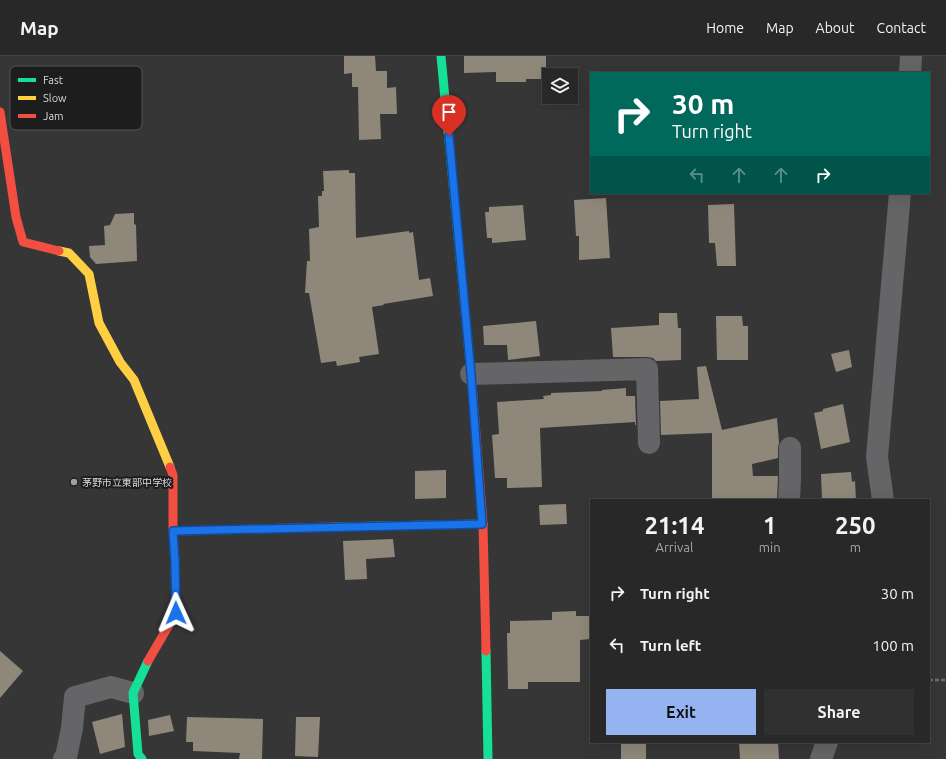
<!DOCTYPE html>
<html lang="en">
<head>
<meta charset="utf-8">
<style>
  :root { --surface:#282829; --page:#303031; --text:#f1f3f6; --muted:#a5a6a8; --line:#444446; --accent:#95b2f1 }
  body { margin:0; font-family:Ubuntu,"Noto Sans JP",sans-serif; background:var(--page); color:var(--text); height:100vh; display:flex; flex-direction:column; font-size:15px; white-space:nowrap }
  * { box-sizing:border-box; margin:0 }
  p { font-size:13px; color:var(--muted) }
  .icon { flex:none; width:22px; height:22px; fill:none; stroke:currentColor; stroke-width:2; stroke-linecap:round; stroke-linejoin:round }
  .map { position:relative; flex:1; overflow:hidden }
  .drawer { position:absolute; left:590px; top:443px; width:340px; height:244px; display:flex; flex-direction:column; background:var(--surface); border-radius:0px; box-shadow:0 4px 16px #0002,0 0 0 1px var(--line) }
  .drawer>* { flex:none }
  .guide { position:absolute; left:590px; top:16px; width:340px; height:122px; border-radius:0px; box-shadow:0 4px 16px #0002,0 0 0 1px var(--line); background:#00695c; color:#fff; overflow:hidden }
  .controls { position:absolute; left:542px; top:12px; display:grid; gap:8px }
  .controls a { display:grid; place-items:center; width:36px; height:36px; border-radius:0px; background:var(--surface); box-shadow:0 4px 16px #0002,0 0 0 1px var(--line); font-size:20px }
  .pin { position:absolute; display:grid; place-items:center; width:34px; height:34px; color:#fff; margin:-41px -17px; border-radius:50% 50% 50% 0; rotate:-45deg; box-shadow:0 0 4px #0007 }
  .pin .icon { rotate:45deg }
  .me { position:absolute; width:44px; margin:-22px; rotate:359deg; stroke-linejoin:round; filter:drop-shadow(0 0 3px #0008) }
  .turn { display:flex; align-items:center; gap:14px; height:84px; padding:0 16px; font-size:18px }
  .turn .icon { width:52px; height:52px; stroke-width:2.5 }
  .turn b { display:block; font-size:28px; line-height:34px }
  .lanes { display:flex; align-items:center; height:38px; padding:0 16px; background:#0003; justify-content:center; gap:20px; direction:ltr }
  .lanes .off { opacity:.35 }
  .eta { display:flex; justify-content:space-evenly; align-items:center; height:68px; text-align:center }
  .eta b { font-size:24px; font-weight:600; line-height:28px }
  .action { display:flex; gap:8px; margin-top:auto; padding:8px 16px }
  .action a { flex:1; height:46px; border-radius:0px; background:var(--accent); color:#111; font-size:16px; font-weight:600; line-height:46px; text-align:center }
  .action a+a { background:var(--page); color:var(--text) }
  ul { padding:0; list-style:none }
  li { display:flex; align-items:center; gap:12px; height:52px; padding:0 16px }
  li div { flex:1 }
  li b { display:block; font-size:15px }
  li em { font-style:normal }
  header { display:flex; align-items:center; gap:24px; box-sizing:border-box; height:56px; padding:0 20px; background:var(--surface); border-bottom:1px solid var(--line) }
  header strong { font-size:19px }
  nav { display:flex; gap:22px; margin-inline-start:auto; font-size:14px }
  .map>svg:first-child { display:block }
  .building { fill:#8f887a }
  .lines { fill:none; stroke-linecap:round; stroke-linejoin:round }
  .path { stroke:#6e6e6f; stroke-width:2.5; stroke-dasharray:4 2; stroke-linecap:butt }
  .street { stroke:#656466; stroke-width:22 }
  .fast { stroke:#16e098; stroke-width:9 }
  .slow { stroke:#ffcf43; stroke-width:9 }
  .jam { stroke:#f24e42; stroke-width:9 }
  .route-casing { stroke:#114b97; stroke-width:10 }
  .route { stroke:#1a73e8; stroke-width:7 }
  .poi-dot { fill:#a0a0a1; stroke:#1d1d1e; stroke-width:1.5 }
  .labels { text-anchor:middle; stroke-width:4; stroke-linejoin:round; paint-order:stroke }
  .poi-label { font-size:10px; fill:#d9d9da; stroke:#1d1d1e; text-anchor:start }
  .key { fill:#1d1d1e; stroke:#555556; stroke-width:1 }
  .key-label { font-size:11px; fill:#d9d9da }
</style>
</head>
<body>
<header>
<strong>Map</strong>
<nav><a>Home</a><a>Map</a><a>About</a><a>Contact</a></nav>
</header>
<div class="map">
<svg width="946" height="703" viewBox="0 0 946 703">
  <rect width="100%" height="100%" fill="#363637"/>
  <path class="building" d="M344,0h31l1,15h11v17l9,-1 1,27h-17l1,25 -22,1 -1,-53h-6v-14l-8,1z
    M464,0h82v23h-20v3h-30v-10l-32,1z
    M349,114v3h6l1,65 53,-7v2l4,-1 6,48 11,-2 3,18 -50,8 1,1 -12,2 7,47 -20,3 1,5 -23,4 -1,-5 -15,2 -12,-70h-4l2,-32h3l-1,-32 10,-2 -1,-31h4v-5h2l-1,-20z
    M606,142l4,60 -31,2v-24h-3l-2,-36z
    M734,148l2,62h-19l-2,-23h-6l-1,-38z
    M523,149l3,35 -34,3v-5h-5l-2,-26h4v-5z
    M134,157v11l2,1 1,36 -41,3 -6,-7 -1,-11 16,-1 -1,-19 6,-1 5,-11z
    M659,257h18l1,15h3v32l-25,1 -3,-3 -6,-1h-34l-2,-29 48,-3z
    M716,260h26l1,10h5v34h-31z
    M536,265l4,35 -32,4 -1,-15h-23l-1,-19z
    M849,294l3,17 -16,5 -5,-18z
    M706,310l16,64 55,-12 2,25 -1,5v10l-26,6 1,12h25l-1,24h-65v-67l-51,2 -1,-34 39,-2 -2,-32z
    M626,332v8h9l1,29h-1v-3l-95,6 2,59 -35,1v-10h-12l-3,-43 7,-1 -2,-32 47,-3 -1,-3 8,-1v-2l51,-2v-1z
    M843,348l7,38 -29,7 -7,-36 9,-2v-2z
    M446,414v28l-31,1v-28z
    M851,416l1,10 3,-1 1,19h-34l-1,-26z
    M566,448l1,20 -27,1 -1,-20z
    M393,483l2,18 -29,2 1,20 -22,1 -2,-39z
    M576,555v5h14v23l-10,1v42h-52v7h-20l-1,-56h3v-12l42,-1v-8z
    M0,595l23,20 -23,27z
    M122,658l3,33 -25,7 -8,-32z
    M170,659l4,16 -25,5 -1,-16z
    M187,661l76,2 -1,40h-23l1,-6 -47,-2v-9h-7z
    M296,661h24l-2,40 -23,-1z
    M621,686h25v17h-25z
    M739,686h39l1,17h-39z"/>
  <g class="lines">
    <path class="path" d="M929,624h17"/>
    <path class="street" d="M910,17l1,-17
      M471,318l176,-5 2,74
      M789,444l1,-21v-31
      M883,444l-6,-43 23,-264
      M64,703l2,-2 6,-29 3,-31 36,-10 22,6
      M821,703l6,-17"/>
    <path class="fast" d="M441,0l32,340
      M334,471l149,-3
      M486,595l2,108
      M142,703l-4,-5 -5,-61 15,-32"/>
    <path class="slow" d="M59,195l10,2 20,21 10,49 21,39 14,18 36,87"/>
    <path class="jam" d="M0,56l16,105 7,25 36,9
      M473,340l10,128 3,127
      M173,475l161,-4
      M148,605l28,-48 -1,-51 -2,-31v-56l-3,-8"/>
  </g>
  <g class="lines">
    <g class="route-casing">
      <path id="route" d="M176,557l-1,-51 -2,-31 309,-7 -11,-150 -22,-238"/>
    </g>
    <use href="#route" class="route"/>
  </g>
  <circle class="poi-dot" cx="74" cy="426" r="4"/>
  <g class="labels">
    <g class="poi-label">
      <text x="82" y="430">茅野市立東部中学校</text>
    </g>
  </g>
  <rect x="10" y="10" width="132" height="64" rx="6" class="key"/>
  <rect x="18" y="22" width="18" height="4" fill="#16e098"/>
  <rect x="18" y="40" width="18" height="4" fill="#ffcf43"/>
  <rect x="18" y="58" width="18" height="4" fill="#f24e42"/>
  <g class="key-label">
    <text x="43" y="28">Fast</text>
    <text x="43" y="46">Slow</text>
    <text x="43" y="64">Jam</text>
  </g>
</svg>
<div class="controls">
<a><svg class="icon" aria-label="layers" viewBox="0 0 24 24"><path d="M12 4l9 5-9 5-9-5zM3 14l9 5 9-5"/></svg></a>
</div>
<div class="pin" style="left:449px;top:80px;background:#d93025"><svg class="icon" aria-label="arrive" viewBox="0 0 24 24"><path d="M6 21V4h12l-3 4 3 4H6"/></svg></div>
<svg class="me" style="left:176px;top:557px" viewBox="-20 -20 40 40"><path d="M0-17L14 15 0 8-14 15z" fill="#1a73e8" stroke="#fff" stroke-width="4"/></svg>
<div class="guide">
<div class="turn"><svg class="icon" aria-label="right" viewBox="0 0 24 24"><path d="M7 20v-9h11M14 6l5 5-5 5"/></svg><div><b>30 m</b>Turn right</div></div>
<div class="lanes"><svg class="icon off" aria-label="left" viewBox="0 0 24 24"><path d="M17 20v-9H6M10 6l-5 5 5 5"/></svg><svg class="icon off" aria-label="ahead" viewBox="0 0 24 24"><path d="M12 20V5M6 11l6-6 6 6"/></svg><svg class="icon off" aria-label="ahead" viewBox="0 0 24 24"><path d="M12 20V5M6 11l6-6 6 6"/></svg><svg class="icon" aria-label="right" viewBox="0 0 24 24"><path d="M7 20v-9h11M14 6l5 5-5 5"/></svg></div>
</div>
<section class="drawer">
<div class="eta">
<div><b>21:14</b><p>Arrival</p></div>
<div><b>1</b><p>min</p></div>
<div><b>250</b><p>m</p></div>
</div>
<ul>
<li><svg class="icon" aria-label="right" viewBox="0 0 24 24"><path d="M7 20v-9h11M14 6l5 5-5 5"/></svg><div><b>Turn right</b></div><em>30 m</em></li>
<li><svg class="icon" aria-label="left" viewBox="0 0 24 24"><path d="M17 20v-9H6M10 6l-5 5 5 5"/></svg><div><b>Turn left</b></div><em>100 m</em></li>
</ul>
<div class="action"><a>Exit</a><a>Share</a></div>
</section>
</div>
</body>
</html>
